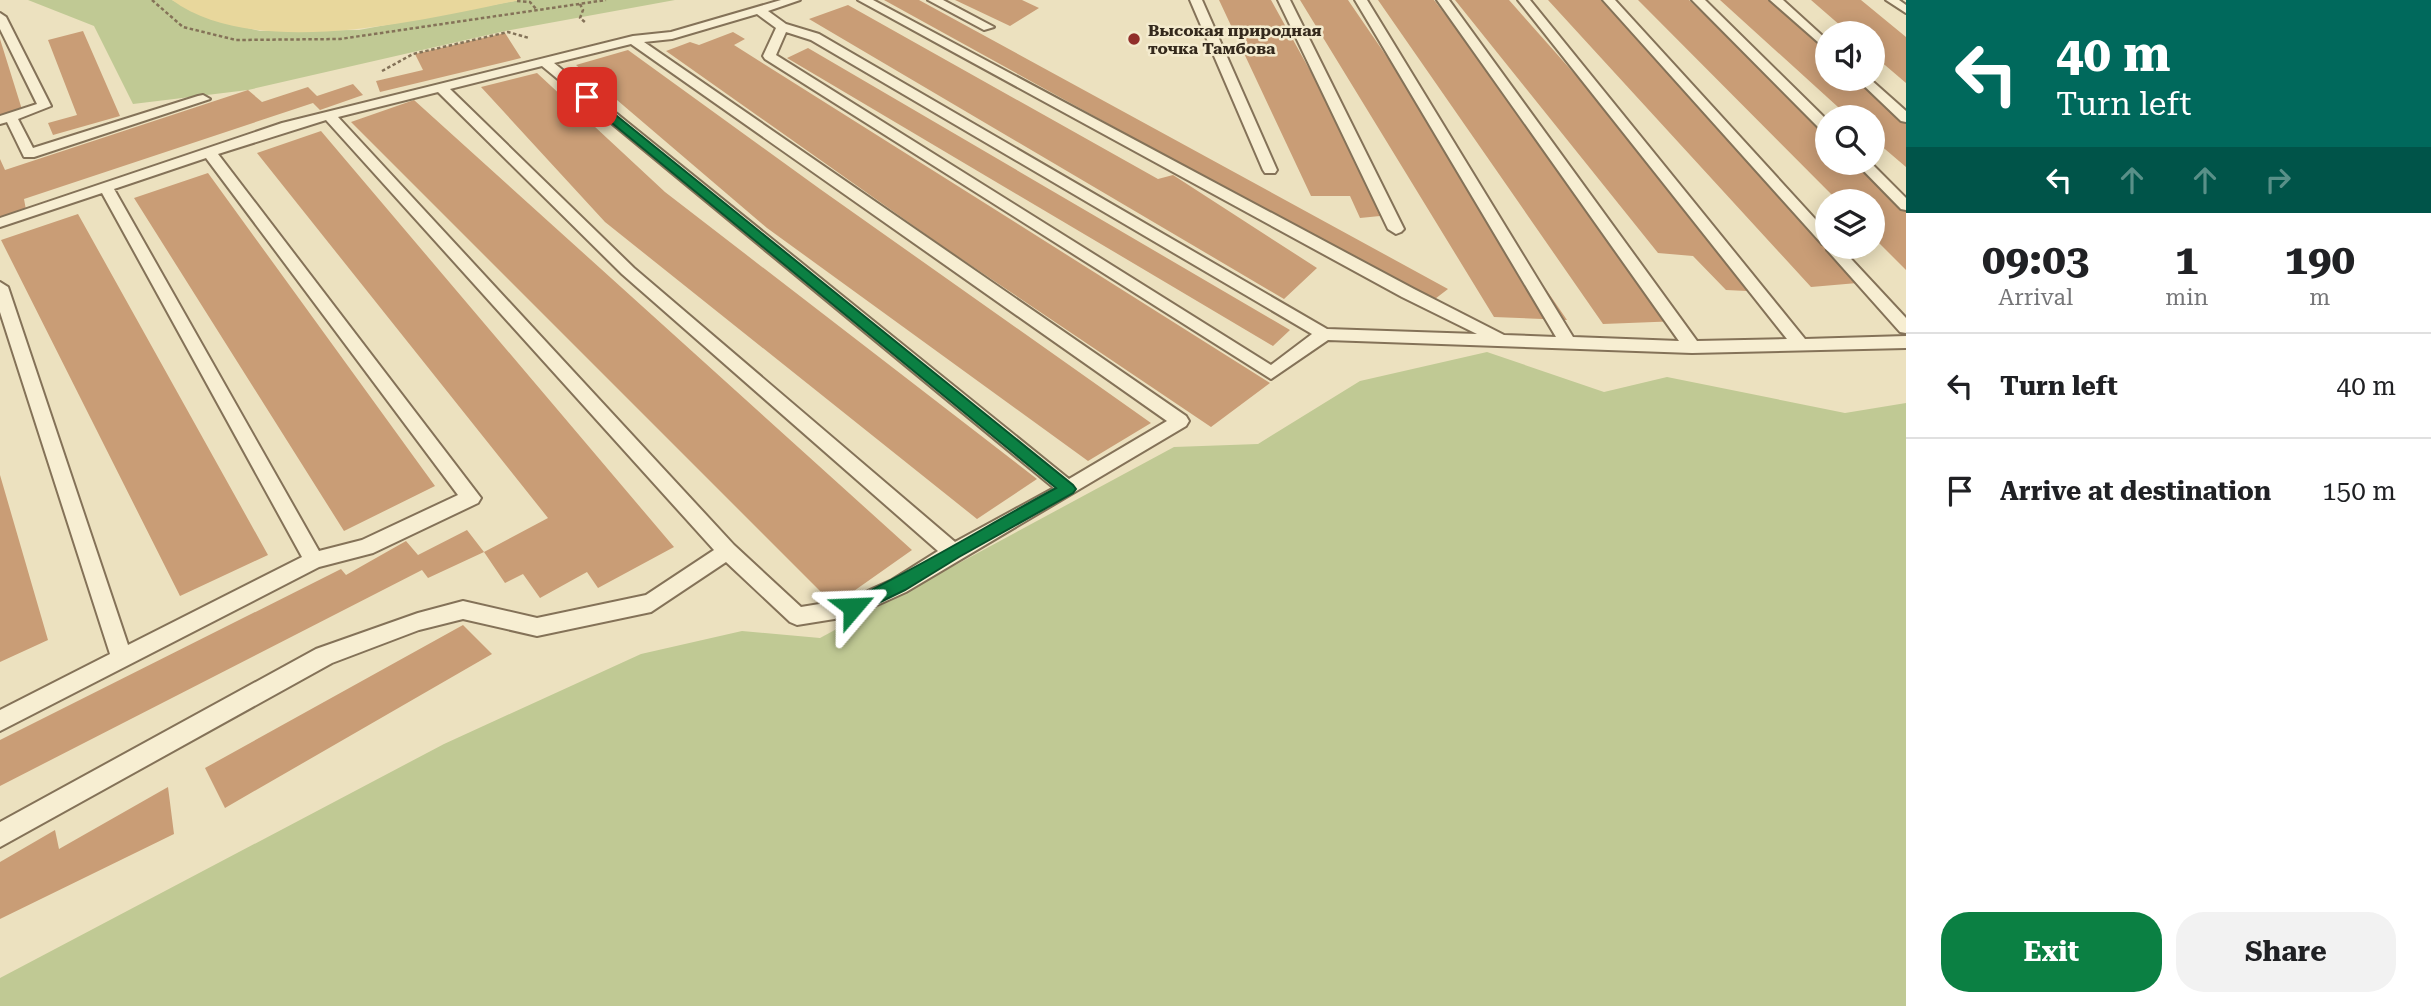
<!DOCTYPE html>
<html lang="en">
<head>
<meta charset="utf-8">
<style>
  :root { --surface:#fff; --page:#f2f2f2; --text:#202124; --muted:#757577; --line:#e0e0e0; --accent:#0b8043 }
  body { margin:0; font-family:"Roboto Serif",serif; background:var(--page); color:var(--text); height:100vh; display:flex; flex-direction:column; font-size:26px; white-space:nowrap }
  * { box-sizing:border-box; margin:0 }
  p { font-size:23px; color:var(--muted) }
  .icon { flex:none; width:38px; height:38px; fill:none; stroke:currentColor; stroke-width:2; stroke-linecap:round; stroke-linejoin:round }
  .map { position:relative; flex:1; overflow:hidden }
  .side { display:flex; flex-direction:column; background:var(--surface); width:525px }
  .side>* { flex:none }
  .top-card { background:#00695c; color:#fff; overflow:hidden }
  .controls { position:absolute; left:1815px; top:21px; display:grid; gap:14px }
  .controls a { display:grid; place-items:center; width:70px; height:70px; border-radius:50%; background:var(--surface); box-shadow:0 4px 18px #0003; font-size:35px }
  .pin { position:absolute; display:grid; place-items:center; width:60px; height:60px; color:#fff; margin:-30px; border-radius:14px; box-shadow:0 4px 10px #0006 }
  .me { position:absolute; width:77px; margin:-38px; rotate:64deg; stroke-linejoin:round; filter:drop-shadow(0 0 5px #0008) }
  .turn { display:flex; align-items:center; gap:24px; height:147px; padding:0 35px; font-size:32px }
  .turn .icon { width:91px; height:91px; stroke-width:2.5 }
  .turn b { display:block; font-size:49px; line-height:60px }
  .lanes { display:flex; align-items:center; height:66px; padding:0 35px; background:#0003; justify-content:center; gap:35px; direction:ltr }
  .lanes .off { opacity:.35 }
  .eta { display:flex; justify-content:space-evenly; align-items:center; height:119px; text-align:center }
  .eta b { font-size:42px; font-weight:700; line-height:49px }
  .cta { display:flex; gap:14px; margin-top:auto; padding:14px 35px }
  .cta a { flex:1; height:80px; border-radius:28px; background:var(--accent); color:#fff; font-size:28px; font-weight:700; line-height:80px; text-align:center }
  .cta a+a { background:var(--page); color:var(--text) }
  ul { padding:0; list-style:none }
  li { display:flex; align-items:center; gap:21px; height:105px; padding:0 35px; border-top:2px solid var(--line) }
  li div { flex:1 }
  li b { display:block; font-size:26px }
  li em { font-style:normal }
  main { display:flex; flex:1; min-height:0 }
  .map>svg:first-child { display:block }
  .green { fill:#c0c994 }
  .sand { fill:#e8d79c }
  .building { fill:#c99d76 }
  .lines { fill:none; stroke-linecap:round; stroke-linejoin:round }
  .lane-casing { stroke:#847258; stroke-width:4 }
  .path { stroke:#847258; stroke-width:2.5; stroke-dasharray:3.5 2.5; stroke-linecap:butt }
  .lane { fill:#f7eed2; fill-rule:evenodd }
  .route { fill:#0b8043; stroke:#07532c; stroke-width:2 }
  .poi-dot { fill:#912e2a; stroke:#f4ebce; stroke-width:2.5 }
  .labels { text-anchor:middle; stroke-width:5; stroke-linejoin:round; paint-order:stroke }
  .far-poi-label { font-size:16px; font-weight:bold; fill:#34291c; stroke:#f4ebce; text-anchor:start }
</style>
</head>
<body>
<main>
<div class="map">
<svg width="1906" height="1006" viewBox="0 0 1906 1006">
  <rect width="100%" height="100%" fill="#ece1bf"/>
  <path class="green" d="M28,0h144l42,20 46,11 99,-1 161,-30h155l-170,31 -257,59 -115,14 -39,-78z
    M1487,352l117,40 63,-15 178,36 61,-10v603h-1906v-28l444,-234 197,-90 101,-23 78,7 354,-191 84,-3 102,-63z"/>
  <path class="sand" d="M172,0h348c-95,19 -263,62 -348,0z"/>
  <path class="building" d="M884,0h35l529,289 -17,13z
    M955,0h67l17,8 -29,18z
    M1219,0h52l119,215 -30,3 -10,-22h-39z
    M1300,0h48l219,320 -73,-3z
    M1378,0h56l246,321 -77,3z
    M1455,0h54l259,292 -42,-2 -33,-34 -35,-3z
    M1548,0h55l224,237v10h9l33,35 -58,5z
    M1638,0h51l138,131v32h34l45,42v65l-34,-34v-35h-34z
    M1720,0h54l53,46v33h38l41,35v53l-34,-29v-21h-23z
    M1811,0h50l45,37v46l-34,-29v-21h-23z
    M848,5l310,174 15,-4 144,93 -33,31 -475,-280z
    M83,31l37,85 -67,19 -5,-12 29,-8 -29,-75z
    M733,32l12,7 -11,6 536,338 -59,44 -266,-179 -279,-197 24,-9 9,3z
    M505,33l16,25 -141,34 -4,-11 47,-11 -8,-16z
    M0,39l24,77 -24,5z
    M808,48l482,282 -17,16 -486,-288z
    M628,50l192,139 331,234 -63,38 -321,-233 -191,-163z
    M537,73l128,119 372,287 -60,40 -372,-297 -124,-135z
    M353,84l10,11 -43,15 -7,-7 -289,96 2,11 -26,9v-60l5,11 243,-80 14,12 46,-15 9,9z
    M414,100l498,450 -78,55 -483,-483z
    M321,131l353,416 -76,41 -11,-16 -47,26 -17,-24 -18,9 -21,-31 64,-34 -291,-365z
    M208,173l227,313 -91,45 -210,-333z
    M78,214l190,341 -88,41 -179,-356z
    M0,475l48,165 -48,22z
    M467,530l17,22 -56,26 -6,-8 -422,216v-46l341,-171 5,6 60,-34 12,14z
    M463,625l29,29 -267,154 -20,-40z
    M168,787l6,47 -174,85v-57l55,-32 4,19z"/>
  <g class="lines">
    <g class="lane-casing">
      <path id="lane" d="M781,0h19l-32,11 18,13 33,10 508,295 150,5 -75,-37 -544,-297h15l541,289 90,46 52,2 -201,-337h12l206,337 106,4 -242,-341h12l248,341 90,-2 -269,-339h12l275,339 101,-3v12l-214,5 -364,-13 -57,39 -506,-320 -2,-3 13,-28 -19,-14 -85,25 -28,3 542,374 3,5 -3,5 -280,166 -53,24 -56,9 -7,-3 -64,-60 -75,50 -114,24 -74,-17 -44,11 -87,33 -332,184v-25l316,-173 102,-36 45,-12 74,17 109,-23 68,-45 -388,-430 -108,34 263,344 -3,5 -105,50 -54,14 -319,164v-21l110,-56 -110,-342v-30l8,5 120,358 174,-88 -200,-364 -102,34v-9l282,-95 351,-87 38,-4zM786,32l25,8 501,294 -41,31 -495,-310zM631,44l536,377 -98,58 -515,-416zM542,66l512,422 -99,54 -321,-274 -184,-179zM438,92l184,182 316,277 -46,29 -42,19 -49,8 -67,-62 -396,-428zM206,158l252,337 -96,45 -43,11 -205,-362z
        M928,0h15l51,27 -10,3z
        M1190,0h12l75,170 -2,3h-10l-2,-3z
        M1278,0h12l114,229 -3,3 -5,2 -8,-5z
        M1603,0h12l212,232v15h13l66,71v15l-6,-1 -73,-82 -1,-5 -4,-1z
        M1692,0h13l122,120v12l-5,-1z
        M1770,0h13l44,40v10z
        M1886,0h13l7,5v8z
        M0,13l6,4 45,89 -33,13 15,29 165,-52 5,-1 7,4 -176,58h-10l-17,-35 -7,2v-8l37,-12 -37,-75z
        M1857,79h13l36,32v11l-5,-1z
        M1856,163h15l35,35v12l-5,-1z"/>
    </g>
    <path class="path" d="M152,0l31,27 53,13 104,-1 266,-39
      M517,1l13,1 7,8
      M580,4l3,6 -3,8 6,5
      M382,71l31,-17 95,-22 21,6"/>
    <use href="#lane" class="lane"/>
  </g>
  <path class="route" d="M584,95h7l482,390 3,4 -3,4 -114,64 -54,33 -45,22h-13l-2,-5 2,-5c72,-34 139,-76 209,-114l-472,-388z"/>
  <circle class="poi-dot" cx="1134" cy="39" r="7"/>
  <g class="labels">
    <g class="far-poi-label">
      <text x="1148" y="36">Высокая природная<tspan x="1148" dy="18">точка Тамбова</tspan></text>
    </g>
  </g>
</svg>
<div class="controls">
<a><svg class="icon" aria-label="sound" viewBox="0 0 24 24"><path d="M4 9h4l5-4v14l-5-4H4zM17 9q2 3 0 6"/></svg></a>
<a><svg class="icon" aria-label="search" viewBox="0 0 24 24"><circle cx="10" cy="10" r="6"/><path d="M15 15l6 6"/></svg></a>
<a><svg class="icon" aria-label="layers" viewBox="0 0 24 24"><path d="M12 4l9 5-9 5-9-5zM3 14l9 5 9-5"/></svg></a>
</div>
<div class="pin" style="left:587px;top:97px;background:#d93025"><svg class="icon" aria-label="arrive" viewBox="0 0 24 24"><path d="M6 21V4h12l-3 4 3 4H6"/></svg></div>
<svg class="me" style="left:853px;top:607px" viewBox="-20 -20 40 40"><path d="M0-17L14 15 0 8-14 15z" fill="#0b8043" stroke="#fff" stroke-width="4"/></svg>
</div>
<section class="side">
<div class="top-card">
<div class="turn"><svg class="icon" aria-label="left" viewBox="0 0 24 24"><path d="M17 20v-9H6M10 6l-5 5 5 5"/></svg><div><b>40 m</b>Turn left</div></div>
<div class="lanes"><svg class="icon" aria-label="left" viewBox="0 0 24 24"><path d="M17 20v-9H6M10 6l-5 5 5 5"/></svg><svg class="icon off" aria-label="ahead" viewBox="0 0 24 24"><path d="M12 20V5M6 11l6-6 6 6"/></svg><svg class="icon off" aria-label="ahead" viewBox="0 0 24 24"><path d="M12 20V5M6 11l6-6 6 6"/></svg><svg class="icon off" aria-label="right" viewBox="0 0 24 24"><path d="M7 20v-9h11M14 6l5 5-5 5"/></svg></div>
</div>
<div class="eta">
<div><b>09:03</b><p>Arrival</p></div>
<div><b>1</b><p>min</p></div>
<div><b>190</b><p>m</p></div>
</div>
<ul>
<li><svg class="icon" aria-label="left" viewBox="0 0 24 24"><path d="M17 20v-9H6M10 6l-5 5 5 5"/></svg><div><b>Turn left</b></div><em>40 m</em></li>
<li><svg class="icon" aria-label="arrive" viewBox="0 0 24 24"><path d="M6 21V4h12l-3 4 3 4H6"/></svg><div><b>Arrive at destination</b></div><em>150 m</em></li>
</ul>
<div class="cta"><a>Exit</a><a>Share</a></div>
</section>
</main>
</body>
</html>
